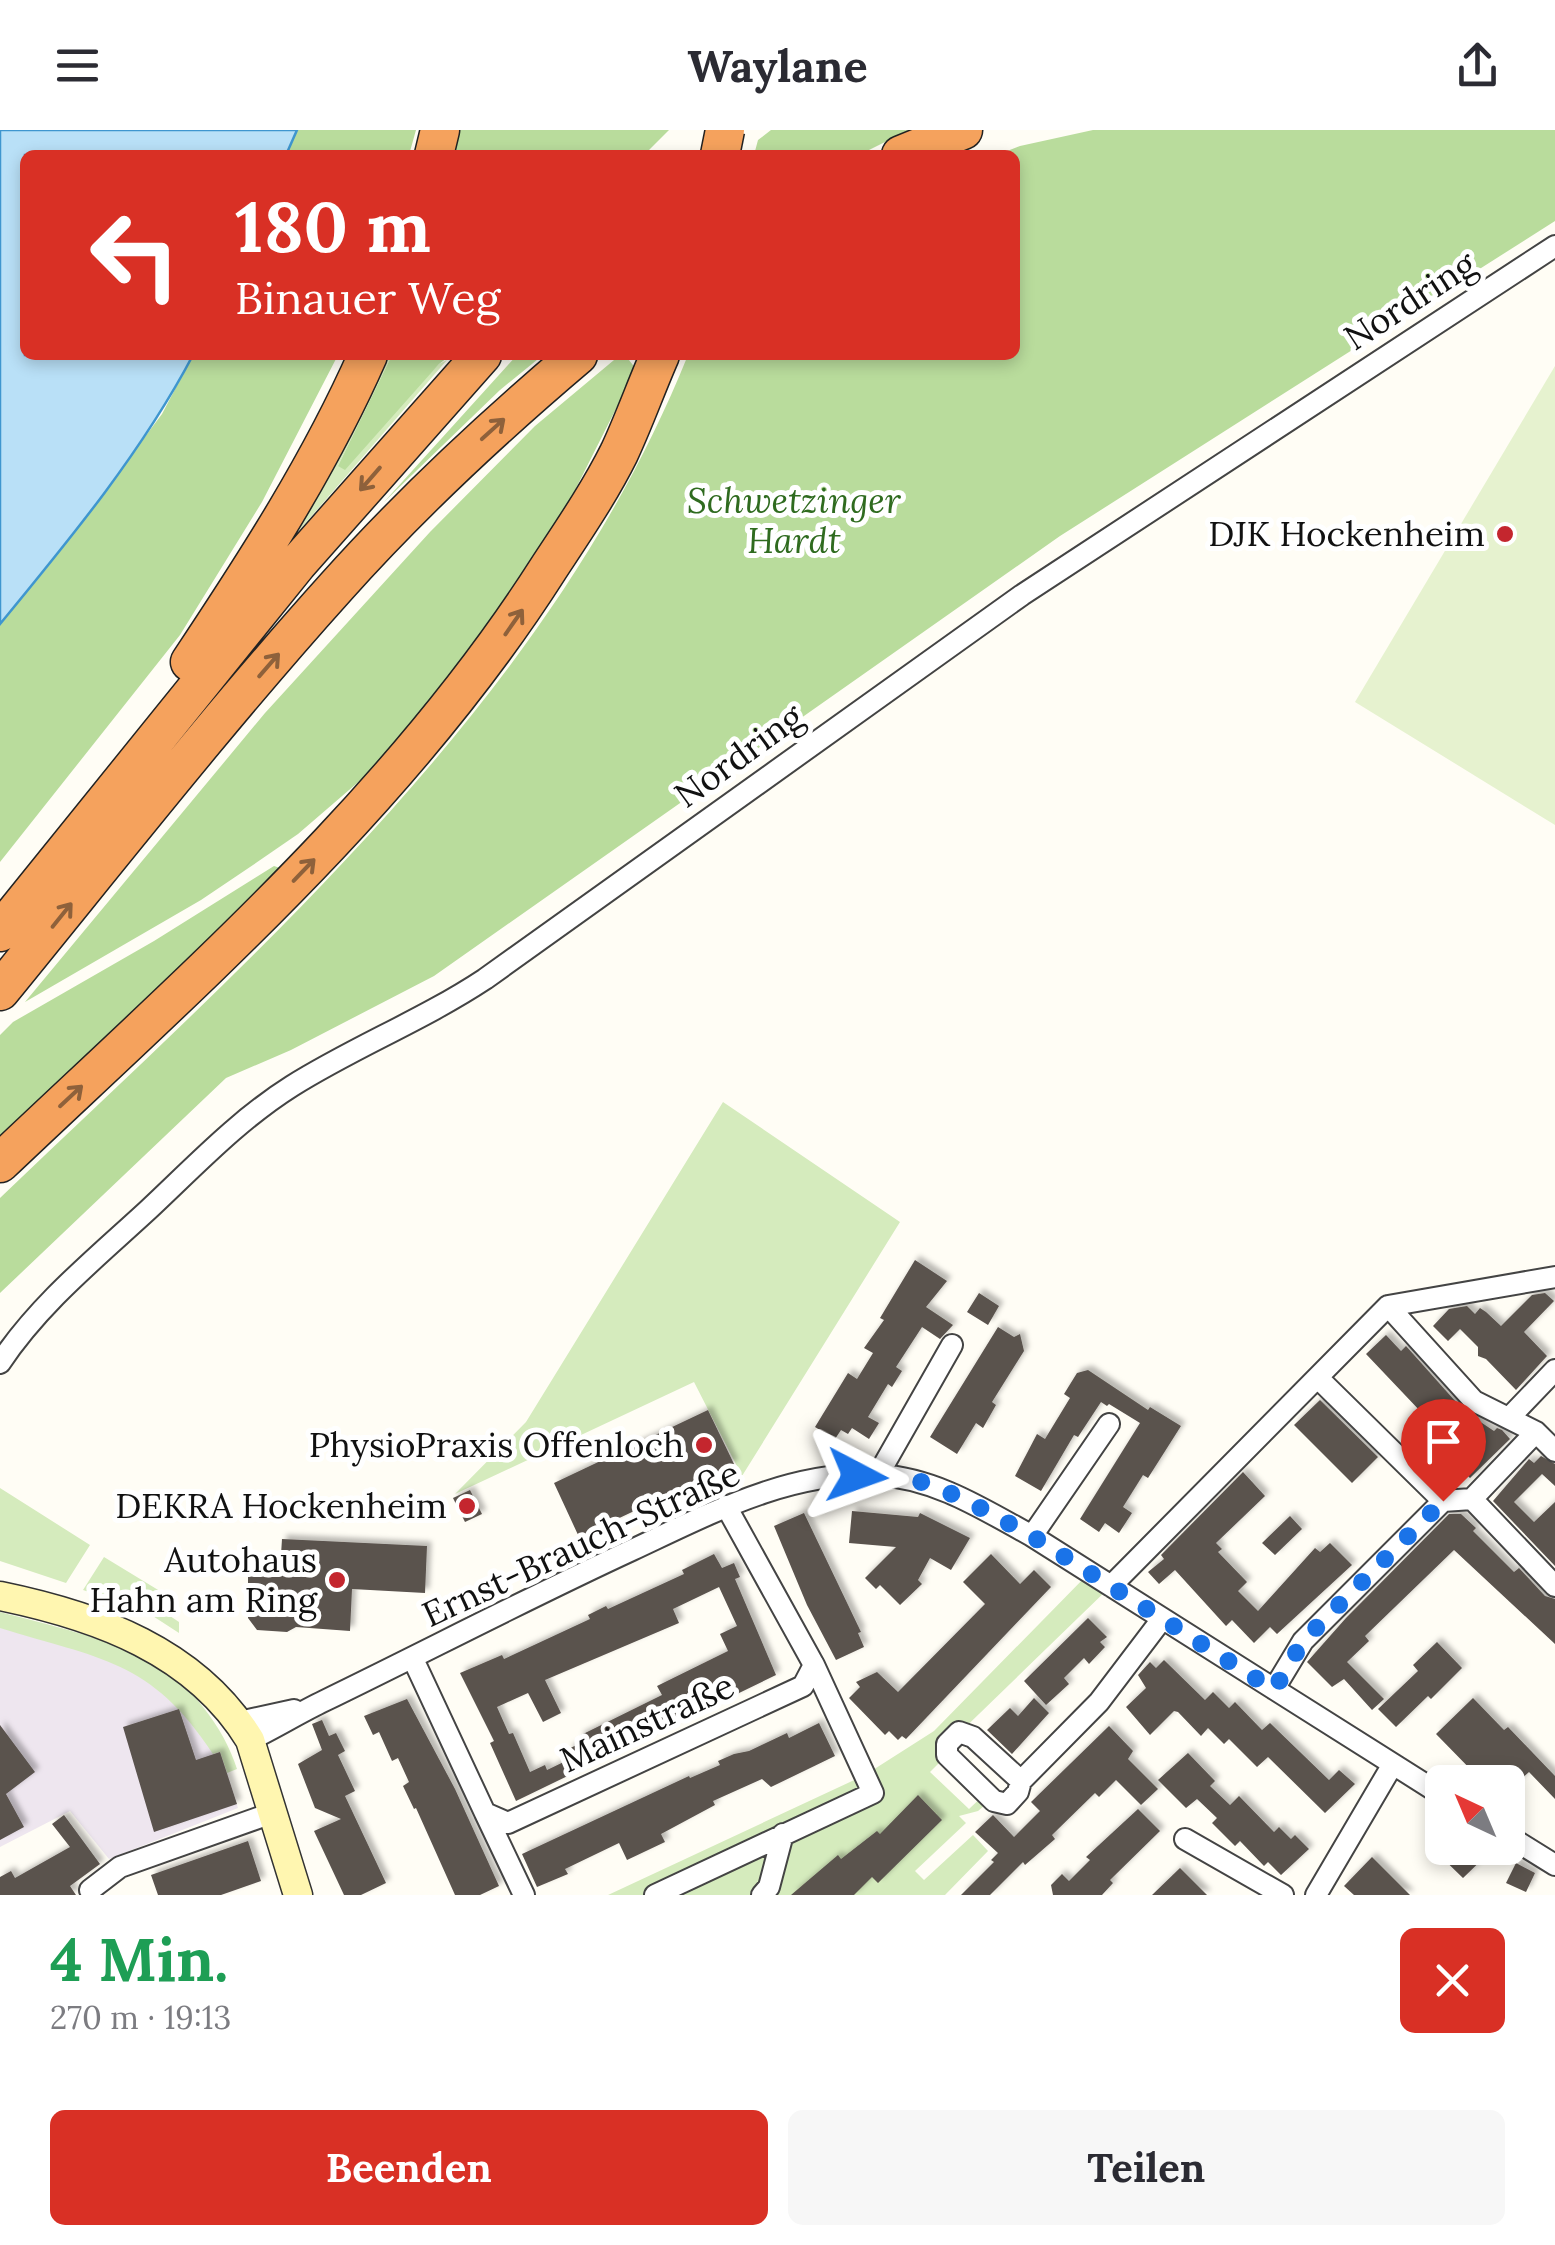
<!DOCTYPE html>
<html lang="de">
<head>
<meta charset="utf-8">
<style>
  :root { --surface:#fff; --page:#f7f7f7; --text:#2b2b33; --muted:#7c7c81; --accent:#d93025 }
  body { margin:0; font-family:Lora,serif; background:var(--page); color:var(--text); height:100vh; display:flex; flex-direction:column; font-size:38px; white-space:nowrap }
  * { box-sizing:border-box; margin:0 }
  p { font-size:32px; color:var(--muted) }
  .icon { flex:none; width:55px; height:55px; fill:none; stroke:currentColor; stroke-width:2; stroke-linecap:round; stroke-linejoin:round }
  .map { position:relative; height:1765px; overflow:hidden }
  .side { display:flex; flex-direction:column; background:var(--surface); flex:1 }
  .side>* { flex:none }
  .top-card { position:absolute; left:20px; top:20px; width:1000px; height:210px; border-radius:15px; box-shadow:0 5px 15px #0003; background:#d93025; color:#fff; overflow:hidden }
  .needle { width:65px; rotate:316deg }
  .controls { position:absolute; left:1425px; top:1635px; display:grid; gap:20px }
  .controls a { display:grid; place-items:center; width:100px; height:100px; border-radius:15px; background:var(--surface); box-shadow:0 5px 15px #0003; font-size:50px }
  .pin { position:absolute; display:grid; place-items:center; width:85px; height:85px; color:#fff; margin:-102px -42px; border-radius:50% 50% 50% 0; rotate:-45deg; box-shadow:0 0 10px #0007 }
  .pin .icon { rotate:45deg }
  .me { position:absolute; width:110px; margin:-55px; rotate:94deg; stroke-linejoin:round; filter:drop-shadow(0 0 8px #0008) }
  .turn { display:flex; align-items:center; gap:35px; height:210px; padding:0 50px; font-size:45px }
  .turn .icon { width:130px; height:130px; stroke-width:2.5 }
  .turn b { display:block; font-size:70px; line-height:85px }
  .round { display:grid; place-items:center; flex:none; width:105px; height:105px; border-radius:15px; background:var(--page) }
  .headline { display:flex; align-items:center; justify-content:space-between; height:170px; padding:0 50px }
  h1 { font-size:60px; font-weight:800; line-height:75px; color:#1e9e55 }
  .cta { display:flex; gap:20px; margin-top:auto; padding:20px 50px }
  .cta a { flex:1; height:115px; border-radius:15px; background:var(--accent); color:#fff; font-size:40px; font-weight:800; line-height:115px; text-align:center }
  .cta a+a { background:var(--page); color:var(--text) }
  header { display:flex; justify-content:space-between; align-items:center; height:130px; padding:0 50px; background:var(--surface); font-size:45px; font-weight:800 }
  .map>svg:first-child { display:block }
  .industrial { fill:#eee6ef }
  .green { fill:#d5ebbd }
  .forest { fill:#b9dc9c }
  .pitch { fill:#e6f2cf }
  .water { fill:#b9e0f7; stroke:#3f96cf; stroke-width:2.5 }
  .building { fill:#5a524d; fill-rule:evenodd; filter:url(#shadow) }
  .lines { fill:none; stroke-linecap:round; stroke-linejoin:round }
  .street-casing { stroke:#444; stroke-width:24 }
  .secondary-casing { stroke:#333; stroke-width:31 }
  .highway-casing { stroke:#222; stroke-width:41 }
  .street { stroke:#fff; stroke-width:20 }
  .secondary { stroke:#fff6b0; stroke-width:28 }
  .highway { stroke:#f5a25d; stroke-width:38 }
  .highway-bridge-casing { stroke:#222; stroke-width:41; stroke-linecap:butt }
  .highway-bridge { stroke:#f5a25d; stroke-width:38 }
  .oneway { stroke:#8e613b }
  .route { stroke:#1a73e8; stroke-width:18; stroke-dasharray:0 32.4 }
  .poi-dot { fill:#c4262e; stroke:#fff; stroke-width:4 }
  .labels { text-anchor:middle; stroke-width:10; stroke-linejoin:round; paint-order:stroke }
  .street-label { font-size:35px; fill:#111; stroke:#fff }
  .park-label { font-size:35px; font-style:italic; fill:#2f6b1f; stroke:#fff }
  .poi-label { font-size:35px; fill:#111; stroke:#fff; text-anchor:end }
</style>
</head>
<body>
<header><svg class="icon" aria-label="menu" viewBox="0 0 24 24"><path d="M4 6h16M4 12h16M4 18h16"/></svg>Waylane<svg class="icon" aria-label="share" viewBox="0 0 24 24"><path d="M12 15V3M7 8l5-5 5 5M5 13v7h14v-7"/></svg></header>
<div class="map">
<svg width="1555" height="1765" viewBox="0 0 1555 1765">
  <defs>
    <filter id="shadow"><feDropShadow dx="4.5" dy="-4.5" stdDeviation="2.5" flood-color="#0004"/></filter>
  </defs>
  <rect width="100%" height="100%" fill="#fffdf5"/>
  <path class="industrial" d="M0,1489l111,35 65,39 46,62 16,53 -129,51 -39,-48 -70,36z"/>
  <path class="green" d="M386,225h6l-54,111 101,-102 8,-4 -151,174 43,-80z
    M723,972l177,120 -158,254 -48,-94 -239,112 71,-72z
    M0,1358l90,57 -24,38 -66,-22z
    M104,1427l69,42 -9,13 15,10v11l-37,-24 -59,-19z
    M1089,1443l22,13 -163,158 -1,11 -17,17 39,37 17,-16 6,6 -14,12 -19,5 7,7 -51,48 9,9 49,-45 15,16 -43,44h-337l257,-120 69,-44z
    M0,1482c49,13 105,25 150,49 39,21 74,66 87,108l-10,4 -7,-21 -7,2c-62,-95 -114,-95 -213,-126z"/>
  <path class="forest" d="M297,0h119l-7,25h-123z
    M459,0h210l-25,25h-190z
    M771,0h138l-50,25h-105l4,-15z
    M1093,0h462v91l-495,315 -626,440 -143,74 -65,28 -226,215v-95c261,-250 550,-500 688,-843h327v-200h-18l23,-9z
    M193,225h145l-76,147 -82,133 -180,227v-238l46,-55 116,-155z
    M392,225h59l-12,9 -94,106 -7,-4z
    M517,225h26l-43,35 -116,112z
    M620,225h5l11,14 -67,133 -113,172 -93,104 -65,56 -45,31 -52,35 -176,102 240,-289 165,-181 105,-106z
    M274,736l6,2 -117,117 -163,153v-103l13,-13 141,-81z"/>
  <path class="pitch" d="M1555,236v459l-200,-123z"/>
  <path class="water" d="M0,0h297l-11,25h-261v200h168c-51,97 -123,184 -193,269z"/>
  <path class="building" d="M915,1130l32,21 -21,26 27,18 -13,14 -18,-12 -26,40 6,4 -10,16 -4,-3 -20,33 11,6 -10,16 -17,-11 -4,6 -7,-4 -6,9 -20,-12 33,-54 9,6 16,-26 -9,-5 20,-28 -4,-2z
    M979,1163l20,13 -11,19 -21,-13z
    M1545,1163l9,8 -30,31 23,24 -31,34 -30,-31 -8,-3v-9l-18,-18 -12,12 -15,-15 16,-17 18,-3 8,8 5,-6 6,4 15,14 31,-31z
    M998,1197l16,10 6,-3 4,17 -32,51 4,3 -13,23 -7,-5 -19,31 -27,-17z
    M1386,1205l15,16 5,-5 58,65 30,20 3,-3 5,2 8,9 -40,39 -12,-12 11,-11 -22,-23 -2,2 -10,-10 -4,4 -12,-12 3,-3 -56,-59z
    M1088,1240l60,40 2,-3 31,19 -33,52 -5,-3 -20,32 9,6 -13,20 -14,-10 -6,9 -19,-13 60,-96 -31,-19 -2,2 -6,-4 -23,35 -4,-2 -33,56 -26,-15 22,-42 8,5 25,-41 -6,-4 13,-21z
    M1320,1270l58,57 -26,26 -58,-58z
    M708,1280l26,54 -155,73 -25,-54z
    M1541,1326l14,8v22l-13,-12 -28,28 20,20 21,-20v64l-62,-65 36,-42 5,4z
    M1243,1342l22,24 -49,47 6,6 -4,3 29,30 -9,9 20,20 57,-63 5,4 10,-9 22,22 -75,69 -7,-7 -16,16 -22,-23 -6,6 -51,-56 -16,14 -11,-12 16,-13 -3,-4z
    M470,1360l12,24 -17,8 -12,-24z
    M852,1381l66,6 2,-4 50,25 -19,32 -21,-12 -12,22 4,4 -22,21 -20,-20 -4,4 -11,-11 31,-31 -47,-4z
    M804,1383l57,119 -3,1 6,14 -28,13 -29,-55 -33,-79z
    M1449,1384h12l15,14 -3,3 41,41 5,-4 26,28 10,3v45l-101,-94 -89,86 4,5 -22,21 37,37 -12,11 -28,-31 -12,8 -25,-25 39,-44z
    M1290,1386l12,13 -27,26 -13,-12z
    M282,1409l145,7 -2,47 -73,-4 -2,42 -54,-4 -9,5 -30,-2 -9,-12v-49l32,2z
    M714,1424l8,14 12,-5 6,14 -5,2 41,96 -260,126 -26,-58 4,-2 -34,-68 42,-18 2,4 86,-40 -2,-4 18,-9 2,3 76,-35 -2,-4zM719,1457l18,39 -17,8 8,17 -71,35 5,9 -83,41 2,7 -13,6 4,9 -25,12 -2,-5 -15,7 -17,-39 -4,1 -12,-27 31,-14 15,29 18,-9 -16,-33 134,-57 -6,-14z
    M991,1424l29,30 14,-14 17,17 -145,152 -4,-3 -4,4 -9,-9 -4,4 -36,-37 11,-11 -4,-5 21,-10 21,20 87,-88 -22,-22z
    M1088,1488l19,19 -7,5 5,5 -16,17 -5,-6 -20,20 5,6 -23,21 -22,-24z
    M1437,1512l25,26 -31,31 -3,-3 -32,31 -18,-18 40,-38 -5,-6z
    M1164,1530l41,40 8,-8 16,16 6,-6 27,28 8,-7 59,57 10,-10 16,14 -30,29 -57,-56 -11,10 -28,-28 -5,5 -16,-16 -7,8 -23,-24 -4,-1 -24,24 -24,-28 20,-19 -8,-13 12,-13 6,6z
    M1034,1568l15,15 -37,41 -25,-24 23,-22 8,8z
    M1473,1568l31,32 4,-3 47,49v23l-26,-27 -19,17 -19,-21 -11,11 -44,-45z
    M407,1569l48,90 44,97 -19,9h-25l-39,-87 -2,1 -11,-23 6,-4 -11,-24 -6,3 -13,-29 -6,3 -9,-19z
    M179,1579l17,51 24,-8 17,52 -83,28 -31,-105z
    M322,1590l7,16 7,-3 9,18 -7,4 17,36 -10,5 41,87 -25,12h-17l-30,-64 27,-12 -26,-11 -17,-44 24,-14 -10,-26z
    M819,1593l16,33 -64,31 -9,-8 -49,22 2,4 -54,29 4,8 -38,18 -8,-17 -54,26 3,5 -31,13 -15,-33 167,-78 1,2 30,-13 -2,-4 16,-7 15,-3 38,-18 2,5z
    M0,1595l35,47 -29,22 18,33 -24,13z
    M1109,1596l24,25 -5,8 30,30 -17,16 -25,-25 -17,17 -4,-4 -43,42 3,4 -30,26 -2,-3 -33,33h-29l33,-33 -3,-2 7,-7 -23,-21 18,-17 21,22 26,-26 -9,-9z
    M1188,1623l27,28 -5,5 20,19 9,-9 35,36 5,-5 12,12 4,-4 14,14 -28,26 -13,-13 -4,4 -24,-25 -5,5 -23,-23 5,-5 -20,-19 -11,9 -28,-28z
    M918,1665l24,25 -64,63 -6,-6 -18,18h-63l47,-40 3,4 36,-28 3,3z
    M1138,1679l22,22 -50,49 3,3 -11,12h-49l-2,-10 11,-11 7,7 21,-21 -4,-3z
    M64,1685l36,49 -30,22 6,9h-76v-18l11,-6 4,7 55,-31 -18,-23z
    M248,1711l13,40 -40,14h-63l-7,-20z
    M1432,1718h62l-31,30z
    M1372,1727l38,38h-56l-10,-9z
    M1516,1733l19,10 -9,19 -20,-9z
    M1180,1738l27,27h-55z"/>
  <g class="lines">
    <g class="street-casing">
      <path id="street" d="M1388,1176l86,95 62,31 19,19
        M1388,1176l167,-29
        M0,1233c39,-59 96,-105 148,-153 46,-43 90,-90 144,-124 62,-39 131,-66 193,-107l537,-384 533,-349
        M1319,1249l124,122 29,-2 83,87
        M1510,1287l45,-47
        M878,1345l74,-130
        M1472,1369l64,-67
        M1032,1406l77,-112
        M1111,1456l277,-280
        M413,1529l72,154 23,10 295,-137 11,-21 -88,-159
        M1274,1559l29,-48 140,-140
        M239,1592l55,-12
        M250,1610c25,-12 49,-27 74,-39 103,-50 204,-103 308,-151 77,-36 159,-80 246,-75 57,3 105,34 154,61l410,259
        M1021,1651l-3,11 -11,12 -13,-3 -47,-46v-11l12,-12 14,5 48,44 78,-79 63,-83
        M485,1683l39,82
        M1508,1706l47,29
        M1185,1709l98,56
        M90,1760l30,-23 152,-54
        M655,1765l218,-102 -59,-128
        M762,1765l7,-8 14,-53
        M1316,1765l77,-131"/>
    </g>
    <g class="secondary-casing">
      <path id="secondary" d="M0,1466c97,20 196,55 250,144l48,155"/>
    </g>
    <g class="highway-casing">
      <path id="highway" d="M434,25l6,-25
        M901,25l62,-25
        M190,532c66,-99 130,-198 178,-307
        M0,802l297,-368 185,-209
        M0,861c111,-136 219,-274 336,-404 75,-84 157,-160 242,-232
        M0,1033c195,-185 402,-365 548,-594 25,-38 51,-76 71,-116 15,-32 27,-66 41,-98"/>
    </g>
    <use href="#street" class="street"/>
    <use href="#secondary" class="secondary"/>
    <use href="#highway" class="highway"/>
    <g class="highway-bridge-casing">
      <path id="highway-bridge" d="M720,25l5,-25"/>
    </g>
    <use href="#highway-bridge" class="highway-bridge"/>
  </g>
  <defs><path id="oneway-shaft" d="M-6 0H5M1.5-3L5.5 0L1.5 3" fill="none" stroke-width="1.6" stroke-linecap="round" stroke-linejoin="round" transform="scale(2.5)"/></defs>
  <g class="oneway">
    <use href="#oneway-shaft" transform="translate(493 299) rotate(-42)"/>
    <use href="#oneway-shaft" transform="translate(370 349) rotate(131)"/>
    <use href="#oneway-shaft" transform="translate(514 492) rotate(-55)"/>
    <use href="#oneway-shaft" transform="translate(269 535) rotate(-49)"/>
    <use href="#oneway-shaft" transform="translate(304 740) rotate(-46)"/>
    <use href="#oneway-shaft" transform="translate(62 785) rotate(-51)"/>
    <use href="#oneway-shaft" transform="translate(71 966) rotate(-43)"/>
  </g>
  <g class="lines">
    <path class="route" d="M857,1346l21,-1 44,7 40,16 70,38 242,154 29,-49 140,-140"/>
  </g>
  <g class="poi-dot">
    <circle cx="1505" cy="404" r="10"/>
    <circle cx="704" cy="1315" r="10"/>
    <circle cx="467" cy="1376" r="10"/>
    <circle cx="337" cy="1450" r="10"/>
  </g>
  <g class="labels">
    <g class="street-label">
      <text transform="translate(1410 171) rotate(-33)" y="12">Nordring</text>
      <text transform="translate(739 626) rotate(-36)" y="12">Nordring</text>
      <text transform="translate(581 1414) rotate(-25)" y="12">Ernst-Brauch-Straße</text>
      <text transform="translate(647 1593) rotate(-25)" y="12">Mainstraße</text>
    </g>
    <g class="park-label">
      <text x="794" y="383">Schwetzinger<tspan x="794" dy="40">Hardt</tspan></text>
    </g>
    <g class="poi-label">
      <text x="1485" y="416">DJK Hockenheim</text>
      <text x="684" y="1327">PhysioPraxis Offenloch</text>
      <text x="447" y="1388">DEKRA Hockenheim</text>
      <text x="317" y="1442">Autohaus<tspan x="317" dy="40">Hahn am Ring</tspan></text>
    </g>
  </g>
</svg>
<div class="controls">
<a><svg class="needle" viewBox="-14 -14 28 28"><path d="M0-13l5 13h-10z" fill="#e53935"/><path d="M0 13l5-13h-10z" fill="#7c7c81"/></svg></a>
</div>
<div class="pin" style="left:1443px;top:1371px;background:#d93025"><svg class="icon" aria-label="arrive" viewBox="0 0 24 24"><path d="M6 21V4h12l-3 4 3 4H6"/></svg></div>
<svg class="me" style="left:857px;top:1346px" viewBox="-20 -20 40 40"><path d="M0-17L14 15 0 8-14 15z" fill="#1a73e8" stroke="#fff" stroke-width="4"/></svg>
<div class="top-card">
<div class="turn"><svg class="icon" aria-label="left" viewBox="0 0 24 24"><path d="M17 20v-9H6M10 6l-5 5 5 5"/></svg><div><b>180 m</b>Binauer Weg</div></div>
</div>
</div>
<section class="side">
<div class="headline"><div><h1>4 Min.</h1><p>270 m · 19:13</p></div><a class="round" style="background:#d93025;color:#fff"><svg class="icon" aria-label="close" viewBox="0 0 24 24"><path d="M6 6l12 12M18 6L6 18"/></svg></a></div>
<div class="cta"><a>Beenden</a><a>Teilen</a></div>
</section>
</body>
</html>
